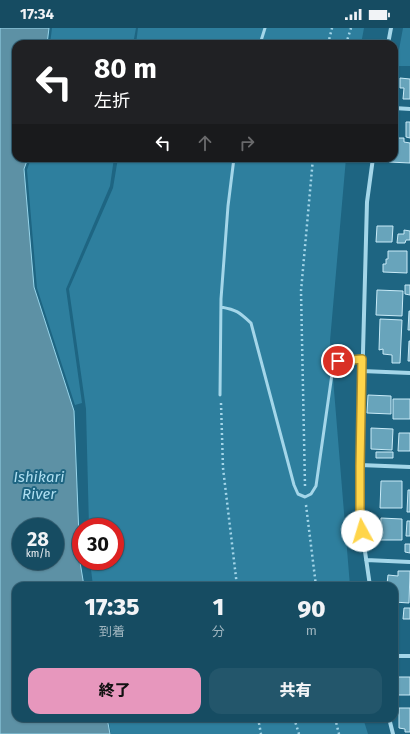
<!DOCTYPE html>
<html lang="ja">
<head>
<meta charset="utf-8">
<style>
  :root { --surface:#164c62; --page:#23566b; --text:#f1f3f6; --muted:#9eb4be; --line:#356377; --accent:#e797bd }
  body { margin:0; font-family:"Fira Sans","Noto Sans JP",sans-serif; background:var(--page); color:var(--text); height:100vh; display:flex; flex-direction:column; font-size:15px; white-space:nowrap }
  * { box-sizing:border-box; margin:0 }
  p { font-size:13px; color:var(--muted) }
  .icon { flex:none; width:22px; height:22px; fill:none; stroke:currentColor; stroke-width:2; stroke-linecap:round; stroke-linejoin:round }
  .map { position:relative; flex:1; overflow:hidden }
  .panel { position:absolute; left:12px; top:554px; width:386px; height:140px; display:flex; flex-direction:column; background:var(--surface); border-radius:12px; box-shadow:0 1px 3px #0004,0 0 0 1px var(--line) }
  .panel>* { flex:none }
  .banner { position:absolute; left:12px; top:12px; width:386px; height:122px; border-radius:12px; box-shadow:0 1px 3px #0004,0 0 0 1px var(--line); background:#202124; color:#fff; overflow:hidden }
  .speed { position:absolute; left:12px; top:490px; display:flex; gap:8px; font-size:20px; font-weight:700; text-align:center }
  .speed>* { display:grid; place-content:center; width:52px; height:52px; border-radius:50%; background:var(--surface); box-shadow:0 1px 3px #0004,0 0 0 1px var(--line); line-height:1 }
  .speed small { font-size:10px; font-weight:400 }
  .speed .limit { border:6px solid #d22; background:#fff; color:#111 }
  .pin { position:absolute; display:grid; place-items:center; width:34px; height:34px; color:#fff; margin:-17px; border:2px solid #fff; border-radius:50%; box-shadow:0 1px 4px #0007 }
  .me { position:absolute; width:44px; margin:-22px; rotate:354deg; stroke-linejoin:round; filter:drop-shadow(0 0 3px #0008) }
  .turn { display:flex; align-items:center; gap:14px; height:84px; padding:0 16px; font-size:18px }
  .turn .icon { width:52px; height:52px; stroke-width:2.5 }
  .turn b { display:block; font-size:28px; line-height:34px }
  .lanes { display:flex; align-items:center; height:38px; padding:0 16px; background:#0003; justify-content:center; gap:20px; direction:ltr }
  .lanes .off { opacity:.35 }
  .eta { display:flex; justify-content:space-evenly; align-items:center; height:68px; text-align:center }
  .eta b { font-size:24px; font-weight:800; line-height:28px }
  .cta { display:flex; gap:8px; margin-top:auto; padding:8px 16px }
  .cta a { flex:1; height:46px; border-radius:12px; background:var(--accent); color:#111; font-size:16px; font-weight:800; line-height:46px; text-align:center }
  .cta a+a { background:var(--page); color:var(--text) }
  .status { display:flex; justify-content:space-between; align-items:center; height:28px; padding:0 20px; background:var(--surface); direction:ltr }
  .status svg { height:11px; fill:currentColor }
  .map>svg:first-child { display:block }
  .green { fill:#2e7f9e }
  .water { fill:#5d91a5; stroke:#97d5eb; fill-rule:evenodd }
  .building { fill:#68a4bb; stroke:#c8eaf7 }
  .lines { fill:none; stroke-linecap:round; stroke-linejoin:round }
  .path { stroke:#a4d6e9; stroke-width:2.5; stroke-dasharray:2 3; stroke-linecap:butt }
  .lane { stroke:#a4d6e9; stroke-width:3 }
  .street { stroke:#a4d6e9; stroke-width:4 }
  .route-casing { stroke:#a68a30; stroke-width:10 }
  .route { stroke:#ffd54a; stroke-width:7 }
  .labels { text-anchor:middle; stroke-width:4; stroke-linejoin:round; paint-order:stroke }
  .water-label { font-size:15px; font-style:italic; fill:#afdff1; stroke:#1e6582 }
</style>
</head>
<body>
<div class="status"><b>17:34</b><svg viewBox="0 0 49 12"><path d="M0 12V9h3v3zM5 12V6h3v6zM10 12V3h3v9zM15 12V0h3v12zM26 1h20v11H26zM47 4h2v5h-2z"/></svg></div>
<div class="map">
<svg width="410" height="706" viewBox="0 0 410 706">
  <rect width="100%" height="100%" fill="#1e6582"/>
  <path class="green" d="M52,0h84l-3,16h-83z
    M138,0h226l-3,16h-225z
    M403,0h7v38h-14z
    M31,130h83l-4,28 -44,103 16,114 -7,2 -38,-117 -10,-118z
    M118,130h228l-16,183 20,245h-257l-3,-25h25v-34h-26l-3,-118 -17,-120 44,-101z
    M108,690h255l5,16h-257z"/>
  <path class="water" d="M0,0h49l-2,16h-31v114h12l-4,11 10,118 40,124 6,151 4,24h-68v132h91l3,16h-110zM21,499h34v34h-34z"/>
  <path class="building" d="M400,50l10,1v20h-7l1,-11h-4z
    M406,94h4v16l-4,-1z
    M396,110h8v4l6,1v20l-21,-1v-4h5v-16h2z
    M377,198h16l-1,16h-16z
    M404,202l6,1v9h-4l-1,3h-8l1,-9h6z
    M388,223h19v22l-24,-1v-8h3v-5h2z
    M405,257h5v10l-5,-1z
    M377,262l26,1 -1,25 -26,-1z
    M409,283h1v19h-2z
    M380,291l22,1 -2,43h-8v-8l-9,-1v-5l-4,1z
    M409,313h1v20h-2z
    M368,367l23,1v18l-24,-1z
    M393,371h17v20h-17z
    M371,400l22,1 -1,21 -21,-1z
    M399,405h11v18h-12z
    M376,424h17v6h-17z
    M381,453h21v27h-22z
    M408,462h2v22h-3z
    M381,490l21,1v21h-22z
    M407,493h3v15h-4z
    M405,516h5v9l-5,-1z
    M398,543h12l-1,32 -15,-1v-16h-10v-2h3l1,-9 10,1z
    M394,580h3l-1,9h-2z
    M404,580h6v11h-7z
    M396,649h14v18h-15z
    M399,680h11v24h-5v-3l-6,-1z"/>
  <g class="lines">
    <path class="path" d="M328,16l4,-16
      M346,16l5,-16
      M221,375l2,65 14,118
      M305,458l-4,-195 12,-133
      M306,477l10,81
      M258,690l3,16
      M294,690l5,16
      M335,690l4,16"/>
    <path class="lane" d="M260,16l5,-16
      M221,279c16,3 18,5 30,16l43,162 4,9 7,3 6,-3 5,-8 17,-119 2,-3 3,-3 24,-2
      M220,367l1,-96 7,-93 6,-48"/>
    <path class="street" d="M388,16l3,-16
      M394,80l16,1
      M362,343l48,2
      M360,437l50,2
      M366,532l44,2
      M370,558l-10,-69v-52l7,-263 6,-44
      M394,628h16
      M389,690l4,16"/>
  </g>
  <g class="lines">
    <g class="route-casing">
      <path id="route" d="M338,333l24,-2 -2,106v52l2,14"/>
    </g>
    <use href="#route" class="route"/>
  </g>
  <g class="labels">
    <g class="water-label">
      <text x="39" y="454">Ishikari<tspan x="39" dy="17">River</tspan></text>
    </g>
  </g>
</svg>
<div class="speed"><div>28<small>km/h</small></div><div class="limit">30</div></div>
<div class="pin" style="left:338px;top:333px;background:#d93025"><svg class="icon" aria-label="arrive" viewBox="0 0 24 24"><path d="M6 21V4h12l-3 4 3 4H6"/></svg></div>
<svg class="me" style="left:362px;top:503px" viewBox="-20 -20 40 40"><circle r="19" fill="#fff"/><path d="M0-13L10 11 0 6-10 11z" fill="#ffd54a"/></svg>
<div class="banner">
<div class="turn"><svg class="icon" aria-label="left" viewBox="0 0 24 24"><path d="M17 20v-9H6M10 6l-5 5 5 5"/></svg><div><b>80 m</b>左折</div></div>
<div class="lanes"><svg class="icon" aria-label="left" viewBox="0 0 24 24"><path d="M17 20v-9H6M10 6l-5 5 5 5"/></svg><svg class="icon off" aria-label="ahead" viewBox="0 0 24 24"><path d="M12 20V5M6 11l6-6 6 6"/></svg><svg class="icon off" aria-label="right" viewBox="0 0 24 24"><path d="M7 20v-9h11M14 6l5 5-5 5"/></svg></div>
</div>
<section class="panel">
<div class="eta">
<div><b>17:35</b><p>到着</p></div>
<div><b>1</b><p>分</p></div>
<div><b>90</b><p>m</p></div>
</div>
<div class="cta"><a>終了</a><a>共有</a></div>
</section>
</div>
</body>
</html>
